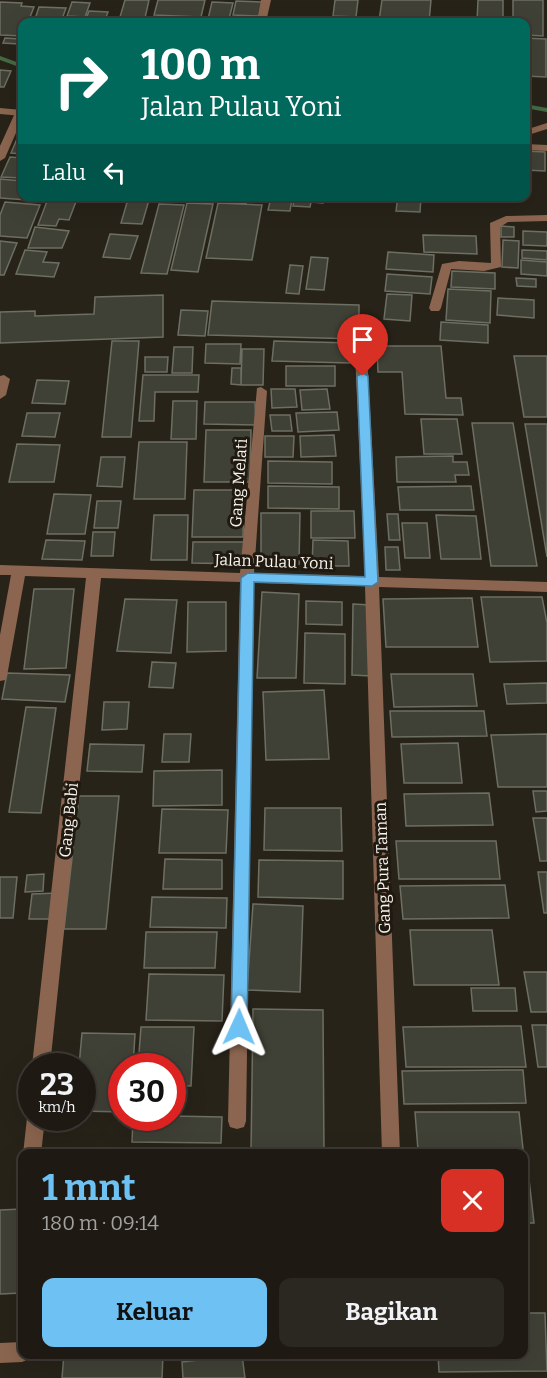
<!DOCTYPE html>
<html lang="id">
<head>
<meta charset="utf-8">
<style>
  :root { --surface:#1e1a13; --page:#2b2721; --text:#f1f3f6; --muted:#a1a1a0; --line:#3c3833; --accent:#6ec2f3 }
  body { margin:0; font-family:Bitter,serif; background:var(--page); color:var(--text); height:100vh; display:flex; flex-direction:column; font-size:22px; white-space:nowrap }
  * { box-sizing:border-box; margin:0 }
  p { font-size:20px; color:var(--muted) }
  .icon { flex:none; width:33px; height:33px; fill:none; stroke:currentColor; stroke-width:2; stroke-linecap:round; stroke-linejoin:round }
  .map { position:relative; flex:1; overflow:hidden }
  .panel { position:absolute; left:18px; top:1149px; width:510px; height:210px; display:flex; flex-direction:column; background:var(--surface); border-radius:12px; box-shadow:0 6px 24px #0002,0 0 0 2px var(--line) }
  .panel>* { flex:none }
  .top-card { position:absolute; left:18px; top:18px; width:512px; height:183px; border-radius:12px; box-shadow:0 6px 24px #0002,0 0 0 2px var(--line); background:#00695c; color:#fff; overflow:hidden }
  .speed { position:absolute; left:18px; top:1053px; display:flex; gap:12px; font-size:30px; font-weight:700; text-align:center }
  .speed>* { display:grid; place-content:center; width:78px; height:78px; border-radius:50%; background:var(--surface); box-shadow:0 6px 24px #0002,0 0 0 2px var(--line); line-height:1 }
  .speed small { font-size:15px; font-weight:400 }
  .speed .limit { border:9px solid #d22; background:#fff; color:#111 }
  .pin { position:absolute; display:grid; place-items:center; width:51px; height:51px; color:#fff; margin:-62px -26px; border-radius:50% 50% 50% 0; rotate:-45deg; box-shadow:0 0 6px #0007 }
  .pin .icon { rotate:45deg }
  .me { position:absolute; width:66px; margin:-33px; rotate:1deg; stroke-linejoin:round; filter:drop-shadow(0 0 4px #0008) }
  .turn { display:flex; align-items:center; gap:21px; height:126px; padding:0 24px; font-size:27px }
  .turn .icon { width:78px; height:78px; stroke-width:2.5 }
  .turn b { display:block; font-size:42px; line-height:51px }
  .then { display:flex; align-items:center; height:57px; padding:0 24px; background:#0003; gap:12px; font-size:22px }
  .round { display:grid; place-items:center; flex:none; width:63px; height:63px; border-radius:12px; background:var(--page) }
  .headline { display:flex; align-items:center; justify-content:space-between; height:102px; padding:0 24px }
  h1 { font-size:36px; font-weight:700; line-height:45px; color:var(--accent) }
  .action { display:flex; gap:12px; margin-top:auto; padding:12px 24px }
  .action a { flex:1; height:69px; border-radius:12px; background:var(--accent); color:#111; font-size:24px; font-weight:700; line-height:69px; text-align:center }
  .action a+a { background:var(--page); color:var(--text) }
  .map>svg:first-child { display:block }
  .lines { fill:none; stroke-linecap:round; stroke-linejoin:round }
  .stream { fill:#466b45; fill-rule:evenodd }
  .building { fill:#404136; stroke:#6d6f62; stroke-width:1.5 }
  .minor { fill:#8b654f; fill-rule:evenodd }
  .tertiary { fill:#8b654f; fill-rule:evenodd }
  .route { fill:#6ec2f3; stroke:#487e9e; stroke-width:1.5 }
  .labels { text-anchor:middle; stroke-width:6; stroke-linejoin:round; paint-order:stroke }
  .street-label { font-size:16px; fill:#f8f4ee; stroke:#1f1910 }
</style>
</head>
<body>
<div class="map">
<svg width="547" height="1378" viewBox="0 0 547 1378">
  <rect width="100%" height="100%" fill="#282319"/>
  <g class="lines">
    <path class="stream" d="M0,56l22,8v4l-22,-8z
      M525,104l22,4v4l-22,-4z"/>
  </g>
  <path class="building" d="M125,0h24l-4,18 -25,-1z
    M158,0h47l-4,17 -47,-2z
    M335,0h23l-2,17 -23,-1z
    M382,0h49l-2,22h-70v-2l20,1z
    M478,0h25v22h-26z
    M513,0h30v36l-18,-1v-13h-12z
    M236,1l26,1 -3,14 -26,-1z
    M0,2l22,1 -1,3 13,1 -6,15h-6v14l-22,-1z
    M72,2l18,1 -5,14 -18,-1z
    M212,2l21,1 -4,16h-21z
    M39,7l27,1 -5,14h-27z
    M89,11l19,1 -3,8 -19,-1z
    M236,17l17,1 -1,4h-17z
    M157,18l45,1v3h-46z
    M5,38l16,1 -2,5 -16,-1z
    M525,38l21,1v38l-21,-1z
    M0,70l11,1 -7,16h-4z
    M22,127v27l-11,-1z
    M525,151l20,1v19l-20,-1z
    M10,157l12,1v20l-21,-1z
    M0,179l22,2v15h20l-1,5 -41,-3z
    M49,196l28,3 -8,21 -10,-1 -3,7 -18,-1z
    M216,196h31l-1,7 -31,-2z
    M295,196h29l-1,7 -12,-1 -1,5 -17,-1z
    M398,196l23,1 -1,15 -24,-1z
    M271,198l21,1 -2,12 -22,-1z
    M128,199l21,1 -7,24 -21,-1z
    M5,202l35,3 -13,33 -27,-2v-21z
    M187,203l26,1 -15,68 -27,-2z
    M218,203l44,2 -10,55 -46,-2z
    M159,204l25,1 -17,69 -26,-1z
    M501,226l13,1v10h-13z
    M35,227l34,4 -7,17h-34z
    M523,231l24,1v14l-24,-1z
    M110,234l28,2 -8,23 -27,-2z
    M423,235l53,1 1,18 -53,-2z
    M503,240l16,1 -1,27 -16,-1z
    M0,241l17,2 -13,32h-4z
    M25,250l22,2 -4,10 16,1 -5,14 -38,-3z
    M522,250l25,1v9l-25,-2z
    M388,252l46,3 -1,17 -47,-3z
    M311,257l17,1 -4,32 -18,-1z
    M521,260l26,2v14l-26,-2z
    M290,265l13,1 -4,28 -13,-1z
    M452,271l43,2v16l-44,-2z
    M387,274l45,3 -2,17 -45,-3z
    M516,278l20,1v8l-19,-1z
    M448,289l43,2 -1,32 -44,-3z
    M387,294l25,1 -2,26 -26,-2z
    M163,295v42l-163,6v-31l35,-1v5l59,-2 1,-17z
    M498,298l36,2v18l-37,-3z
    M212,301l147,4v34l-151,-4z
    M181,310l27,1 -3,25 -27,-1z
    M441,322l47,3v18l-48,-3z
    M112,341h27l-8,96h-29z
    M274,341l77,2 -1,20 -78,-2z
    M206,344h35l-1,20 -35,-1z
    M377,346h64l5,52h15l2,17 -58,-1 -3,-42h-24z
    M174,347h19l-1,26h-20z
    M242,349h22l-1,36h-22z
    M514,356h33v61h-23z
    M145,357h23l-1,15h-22z
    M286,366h49v20h-49z
    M232,368h9v17l-10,-1z
    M143,375h56l-1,17h-43l-1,29h-15z
    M37,380l32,1 -4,23 -33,-1z
    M271,389h24l2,18 -25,1z
    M327,389l3,20 -28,1 -2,-20z
    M173,401h24l-1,38h-25z
    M205,402h50l1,23 -52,-1z
    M337,412l2,18 -41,2 -2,-19z
    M27,413h33l-5,24 -33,-1z
    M270,415h20l2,16h-20z
    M421,419h36l5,35h-38z
    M472,423h41l24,143h-46z
    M525,424h22v133z
    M206,430h45l-1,52h-46z
    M334,435l2,21 -35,1 -1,-21z
    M265,436h29l-1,21h-28z
    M139,442h48l-2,57h-51z
    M17,444l43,1 -6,37h-45z
    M453,456v6h14l2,13h-14l1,7h-59l-1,-25z
    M101,457h24l-3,30 -25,-1z
    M268,461l64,1v22l-64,-1z
    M268,486l71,1v22l-71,-1z
    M471,486l3,24h-74l-2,-23z
    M194,490h50l-1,47h-51z
    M54,494l37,1 -6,39h-38z
    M97,501h24l-3,27h-24z
    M311,511h43l1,27h-44z
    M261,513h39l-1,51h-38z
    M387,514h11l2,26h-11z
    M154,515h34l-1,45h-36z
    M436,515l40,1 5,43h-40z
    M402,523h25l3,35h-25z
    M93,532h22l-2,24h-22z
    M46,540l39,1 -3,19 -40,-1z
    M313,540l35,1 1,25h-37z
    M193,542h53v22l-54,-1z
    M385,547h13l2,23h-14z
    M34,589h40l-8,79 -42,1z
    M262,592l37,2 -3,84h-39z
    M481,597h61l5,26v38l-57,1z
    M472,598l6,49h-92l-3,-48z
    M125,599l52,1 -6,53 -54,-2z
    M306,601l36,1v23l-36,-1z
    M188,602h38v49l-39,1z
    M353,604l17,1 1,71 -19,-1z
    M305,633l40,1v50l-41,-1z
    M152,662l24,1 -3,25 -24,-1z
    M7,673l63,2 -5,27 -63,-3z
    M391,674h82l4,32 -83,1z
    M547,683v20l-40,1 -3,-20z
    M324,690l5,69 -63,1 -3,-68z
    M104,702h25l-2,27 -25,1z
    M26,707l30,1 -15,105 -32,-1z
    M390,711h94l3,25 -95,1z
    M164,734h27l-2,28h-27z
    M547,734v53h-49l-7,-52z
    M458,743l4,40h-58l-3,-39z
    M90,744l54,1 -2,27 -55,-1z
    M222,770v35l-69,1 1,-35z
    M533,791h14v20l-11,1z
    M489,793l4,32 -87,1 -2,-32z
    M79,796h40l-13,133h-42z
    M265,808h76l1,43 -78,-1z
    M162,809l66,1 -2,43h-67z
    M533,818h14v43h-7z
    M396,841h100l4,38h-101z
    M165,859l57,1v29h-59z
    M259,860l84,1v38l-85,-2z
    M538,872h9v41h-3z
    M44,874l-1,17 -18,1 2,-17z
    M0,877h17l-4,41h-13z
    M505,885l4,33 -106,1 -3,-33z
    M58,893l-2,26h-27l3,-25z
    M152,897l75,1 -1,30 -76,-1z
    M253,904l50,2 -3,86 -53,-2z
    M410,930h82l7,55h-85z
    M146,932h71l-2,36h-71z
    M524,972h23v40h-16z
    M149,974l75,1 -2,46 -76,-1z
    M471,988h44l2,23h-44z
    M253,1009l70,1 1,143 -73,-1z
    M532,1025h15v42h-9z
    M521,1026l5,41h-120l-3,-40z
    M141,1027h53l-3,59 -19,-1v-19h-34z
    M82,1033l53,1 -2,32h-11v46l-40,-1v-45h-3z
    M523,1070l3,33 -122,1 -2,-33z
    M415,1112h104l4,37 -105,1z
    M172,1116l50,1 -1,26 -89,-1 1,-24z
    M527,1162l7,61h-10v-60z
    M22,1209v84l-22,1v-84z
    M524,1313h21l2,58 -108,1 -1,-18h86z
    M64,1354h99l-1,24h-100z
    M242,1355l3,23h-62l-1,-16z"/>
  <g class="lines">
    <path class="minor" d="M261,0h10l-5,22h-9z
      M22,110v9l-17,39 -5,3v-15l15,-33z
      M547,123v6l-22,7v-6z
      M547,215v6l-39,1 -8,5 1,40 -17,4 -33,-2 -10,39 -2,3h-8l-2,-3 13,-44 17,-3 32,2 -1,-40 16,-7z
      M361,349l6,4 12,224 168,5v10l-168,-5 21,567h-18l-17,-568 -111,-3 -8,538 -2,6 -7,2 -7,-2 -2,-6 12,-539 -139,-4 -51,488h-18l54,-488 -61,-2 -18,100 -2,4 -5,1v-46l11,-60h-11v-10l240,8 17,-185 4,-1 6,4 -13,182 111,3 -10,-223z
      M4,375l6,4 -4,16 -6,4v-23z
      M32,1111v7h13l-4,36h-18l4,-36z
      M22,1342v12h9l-2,5 -7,3 -22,1v-20z"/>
    <path class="tertiary" d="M0,108l22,2v6l-22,-2z
      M525,144l22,1v6l-22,-1z"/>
  </g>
  <path class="route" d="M363,373l5,3 10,206 -6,4 -118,-4 -7,445 -3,5 -5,2 -6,-2 -2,-5 10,-449 7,-5 117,4 -8,-201z"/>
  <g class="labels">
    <g class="street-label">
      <text transform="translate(238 483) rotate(-86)" y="6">Gang Melati</text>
      <text transform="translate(274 561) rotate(2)" y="6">Jalan Pulau Yoni</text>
      <text transform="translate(68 820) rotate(-84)" y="6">Gang Babi</text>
      <text transform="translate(382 868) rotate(-92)" y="6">Gang Pura Taman</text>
    </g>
  </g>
</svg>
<div class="speed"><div>23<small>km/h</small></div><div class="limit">30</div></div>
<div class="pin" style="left:363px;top:376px;background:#d93025"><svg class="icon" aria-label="arrive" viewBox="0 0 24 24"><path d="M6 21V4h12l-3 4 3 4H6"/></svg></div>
<svg class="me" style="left:239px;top:1027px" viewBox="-20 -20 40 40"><path d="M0-17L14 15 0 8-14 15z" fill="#6ec2f3" stroke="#fff" stroke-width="4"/></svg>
<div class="top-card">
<div class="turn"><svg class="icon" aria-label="right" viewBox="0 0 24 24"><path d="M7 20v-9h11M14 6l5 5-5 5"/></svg><div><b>100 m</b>Jalan Pulau Yoni</div></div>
<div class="then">Lalu<svg class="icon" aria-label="left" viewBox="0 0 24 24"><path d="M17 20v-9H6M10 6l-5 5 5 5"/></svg></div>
</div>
<section class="panel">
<div class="headline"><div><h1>1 mnt</h1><p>180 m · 09:14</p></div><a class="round" style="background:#d93025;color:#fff"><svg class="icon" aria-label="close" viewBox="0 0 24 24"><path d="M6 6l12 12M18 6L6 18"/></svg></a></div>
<div class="action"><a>Keluar</a><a>Bagikan</a></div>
</section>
</div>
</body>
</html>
